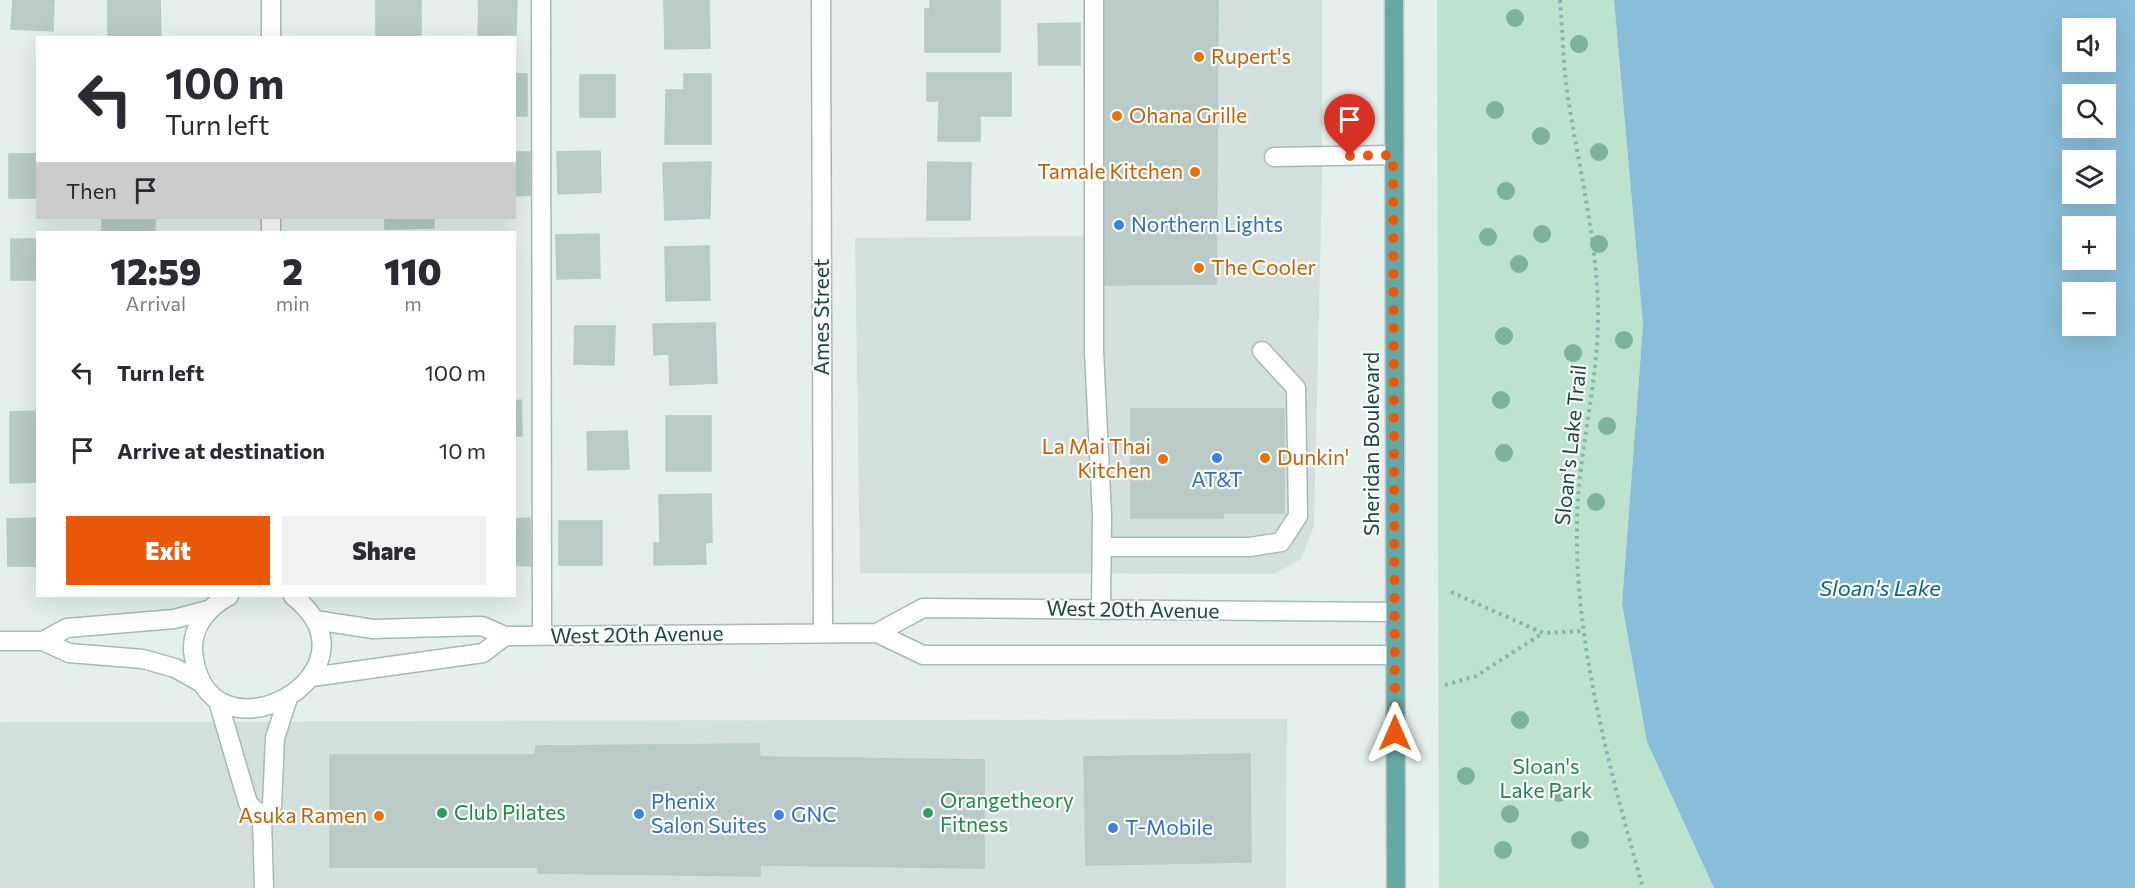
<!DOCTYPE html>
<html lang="en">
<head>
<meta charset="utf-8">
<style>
  :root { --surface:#fff; --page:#f2f2f3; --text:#2b2b33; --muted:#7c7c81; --accent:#ea580c }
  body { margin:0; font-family:Commissioner,sans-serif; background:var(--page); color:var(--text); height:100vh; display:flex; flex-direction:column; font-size:22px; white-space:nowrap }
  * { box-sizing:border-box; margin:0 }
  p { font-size:20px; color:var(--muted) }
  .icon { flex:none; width:33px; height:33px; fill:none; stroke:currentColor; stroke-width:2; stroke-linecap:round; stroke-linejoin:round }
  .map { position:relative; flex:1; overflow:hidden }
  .panel { position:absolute; left:36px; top:231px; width:480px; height:366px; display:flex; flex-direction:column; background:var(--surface); border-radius:0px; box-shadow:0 6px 24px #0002 }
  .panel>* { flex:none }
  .top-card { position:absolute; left:36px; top:36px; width:480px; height:183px; border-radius:0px; box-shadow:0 6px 24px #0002; background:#fff; color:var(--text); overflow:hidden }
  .tools { position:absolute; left:2062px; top:18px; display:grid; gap:12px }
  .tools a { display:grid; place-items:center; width:54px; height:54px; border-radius:0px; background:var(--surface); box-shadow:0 6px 24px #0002; font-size:30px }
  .pin { position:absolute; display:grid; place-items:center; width:51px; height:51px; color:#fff; margin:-62px -26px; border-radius:50% 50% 50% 0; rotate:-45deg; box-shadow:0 0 6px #0007 }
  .pin .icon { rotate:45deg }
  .me { position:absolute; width:66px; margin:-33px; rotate:0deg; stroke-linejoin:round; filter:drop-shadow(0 0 4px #0008) }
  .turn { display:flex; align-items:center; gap:21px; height:126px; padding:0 30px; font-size:27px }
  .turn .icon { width:78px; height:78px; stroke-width:2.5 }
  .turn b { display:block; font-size:42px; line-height:51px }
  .then { display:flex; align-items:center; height:57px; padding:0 30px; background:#0003; gap:12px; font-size:22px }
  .eta { display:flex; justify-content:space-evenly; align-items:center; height:102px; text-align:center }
  .eta b { font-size:36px; font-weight:800; line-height:42px }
  .action { display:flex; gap:12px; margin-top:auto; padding:12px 30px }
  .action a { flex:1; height:69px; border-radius:0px; background:var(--accent); color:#fff; font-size:24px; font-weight:800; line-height:69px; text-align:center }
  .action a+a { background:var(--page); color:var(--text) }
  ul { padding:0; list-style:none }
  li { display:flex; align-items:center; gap:18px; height:78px; padding:0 30px }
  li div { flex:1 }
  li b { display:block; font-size:22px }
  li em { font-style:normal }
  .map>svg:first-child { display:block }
  .built { fill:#d3e0dd }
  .green { fill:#bde2ce }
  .water { fill:#89bdd9; fill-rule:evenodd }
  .building { fill:#bacbc7; stroke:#b7cac6; stroke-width:1.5 }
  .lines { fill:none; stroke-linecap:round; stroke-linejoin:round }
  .minor-casing { stroke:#a7b9b6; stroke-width:21 }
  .major-casing { stroke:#c1cbca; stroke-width:21 }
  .path { stroke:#83b6b0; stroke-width:4; stroke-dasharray:3 4.5; stroke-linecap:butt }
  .minor { stroke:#fff; stroke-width:18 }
  .major { stroke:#66a9a4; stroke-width:18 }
  .tree { fill:#7db29c }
  .route { stroke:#ea580c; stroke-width:10; stroke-dasharray:0 18 }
  .food-dot { fill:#e8710a; stroke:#f7fbfa; stroke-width:2 }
  .shop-dot { fill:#3f7fe0; stroke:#f7fbfa; stroke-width:2 }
  .leisure-dot { fill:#2e9e5b; stroke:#f7fbfa; stroke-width:2 }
  .labels { text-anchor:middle; stroke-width:4.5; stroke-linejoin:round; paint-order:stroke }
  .food-label { font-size:21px; fill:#c56008; stroke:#f7fbfa; text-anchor:start }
  .shop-label { font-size:21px; fill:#366cbe; stroke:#f7fbfa; text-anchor:start }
  .street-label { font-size:21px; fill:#224441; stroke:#f7fbfa }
  .park-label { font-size:21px; fill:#287f5a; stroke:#f7fbfa }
  .leisure-label { font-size:21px; fill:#27864d; stroke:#f7fbfa; text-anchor:start }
  .water-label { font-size:22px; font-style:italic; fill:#155e87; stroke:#f7fbfa }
</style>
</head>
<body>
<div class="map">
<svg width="2135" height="888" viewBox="0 0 2135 888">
  <rect width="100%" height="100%" fill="#e5f0ed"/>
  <path class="built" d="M1083,0h239v183l-8,343 -13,33 -27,15 -414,-1 -5,-335 230,-2z
    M1287,719l-1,169h-1286v-166z"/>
  <path class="green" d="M1437,0h177l29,325 -21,279 25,138 67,146h-275z"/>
  <path class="water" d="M1614,0h521v888h-421l-67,-146 -25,-138 21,-279zM2073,28h33v34h-33zM2073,94h33v34h-33zM2073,160h33v34h-33zM2073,226h33v34h-33zM2073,292h33v34h-33z"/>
  <path class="building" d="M13,0h41l-1,31 -42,-2z
    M108,0h52l1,38h-53z
    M376,0h45v38h-45z
    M479,0h38l-1,35h-38z
    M664,0h45l1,48 -45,1z
    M930,0h70v52h-75v-43h5z
    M1104,0h114l-2,284 -111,1z
    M1080,23v42h-41l-1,-41z
    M927,73h84v43h-31v25h-42l1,-40h-12z
    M514,74h13v42h-13z
    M684,74h27v70h-46l1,-54h18z
    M580,75h35v42h-35z
    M600,151l1,41 -43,2 -1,-42z
    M514,152h16v43l-16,1z
    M9,154h29v44h-29z
    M711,162l-1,56 -45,2 -2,-57z
    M928,162l43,1 -1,57h-43z
    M102,218h53v12l-53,1z
    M385,218h49v10l-49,1z
    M599,234l1,44 -43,1 -1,-44z
    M11,239h27v41h-27z
    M709,246l1,54 -44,1 -1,-54z
    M715,323l2,60 -47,2 -1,-31 -15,1 -1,-31z
    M575,326h40l-1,39 -40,-1z
    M521,400l1,36h-8v-35z
    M1131,409h153v104h-61v5h-92z
    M38,411v71l-28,1v-71z
    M666,416h45v55h-45z
    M627,431l2,38 -41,1 -1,-38z
    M711,494l1,48 -7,1 1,21 -52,1v-22h6l-1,-48z
    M38,518v48h-30l-1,-47z
    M530,518l1,48 -17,-1v-46z
    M559,521h43v44h-43z
    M759,744l1,13 224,3v108l-224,-3v11l-222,-3v-6h-208v-112h205l1,-9z
    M1250,754l1,108 -165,3 -2,-108z"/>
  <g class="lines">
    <g class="minor-casing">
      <path id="minor" d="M541,0l1,636
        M821,0l2,633
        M1094,0v351l8,164 -1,95
        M271,38v-38
        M1274,157l119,-2
        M271,232v-14
        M1102,547h148l31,-5 17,-26 -2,-128 -34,-37
        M229,596c-20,10 -37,30 -36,54 10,124 199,24 100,-54
        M315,620l58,9 109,-3 23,10 372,-3 46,22h472
        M877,633l46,-25 472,4
        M0,641h43l26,12 74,6 32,9 25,14
        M43,641l24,-13 107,-9 34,-9
        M312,677l171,-24 22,-17
        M218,701l30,102 14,15
        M264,888l-2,-70 10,-12 3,-68 13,-40"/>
    </g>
    <g class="major-casing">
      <path id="major" d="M1394,0l2,888"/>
    </g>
    <path class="path" d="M1560,0c3,34 3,70 9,104 11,69 28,137 29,207 1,73 -21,143 -21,216 -2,118 34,248 66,361
      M1451,592l92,41 41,-2
      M1445,685l31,-9 67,-43"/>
    <use href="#minor" class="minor"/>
    <use href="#major" class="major"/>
  </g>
  <g class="tree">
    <circle cx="1515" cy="18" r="9"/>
    <circle cx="1579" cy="44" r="9"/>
    <circle cx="1495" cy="110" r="9"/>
    <circle cx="1541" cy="136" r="9"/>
    <circle cx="1599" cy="152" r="9"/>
    <circle cx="1506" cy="191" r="9"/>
    <circle cx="1542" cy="234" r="9"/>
    <circle cx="1488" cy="237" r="9"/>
    <circle cx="1599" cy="244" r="9"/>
    <circle cx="1519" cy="264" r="9"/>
    <circle cx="1504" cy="336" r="9"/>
    <circle cx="1624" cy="340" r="9"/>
    <circle cx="1573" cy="353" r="9"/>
    <circle cx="1501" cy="400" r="9"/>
    <circle cx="1607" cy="426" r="9"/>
    <circle cx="1504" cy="453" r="9"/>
    <circle cx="1596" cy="502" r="9"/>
    <circle cx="1520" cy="720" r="9"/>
    <circle cx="1466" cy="776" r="9"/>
    <circle cx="1559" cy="793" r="9"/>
    <circle cx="1510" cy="814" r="9"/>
    <circle cx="1580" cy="840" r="9"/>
    <circle cx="1503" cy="850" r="9"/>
  </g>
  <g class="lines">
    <path class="route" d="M1350,156l43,-1 2,578"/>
  </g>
  <g class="food-dot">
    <circle cx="1199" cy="57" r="6"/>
    <circle cx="1117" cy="116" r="6"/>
    <circle cx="1195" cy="172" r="6"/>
    <circle cx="1199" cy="268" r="6"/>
    <circle cx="1265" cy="458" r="6"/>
    <circle cx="1163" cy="459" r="6"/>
    <circle cx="379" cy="816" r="6"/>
  </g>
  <g class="shop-dot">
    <circle cx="1119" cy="225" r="6"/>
    <circle cx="1217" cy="458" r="6"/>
    <circle cx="639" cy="814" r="6"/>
    <circle cx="779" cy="815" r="6"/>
    <circle cx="1113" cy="828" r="6"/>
  </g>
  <g class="leisure-dot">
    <circle cx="442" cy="813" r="6"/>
    <circle cx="928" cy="813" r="6"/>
  </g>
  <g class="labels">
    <g class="food-label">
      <text x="1211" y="64">Rupert's</text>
      <text x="1129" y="123">Ohana Grille</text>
      <text x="1183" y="179" text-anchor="end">Tamale Kitchen</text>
      <text x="1211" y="275">The Cooler</text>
      <text x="1151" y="454" text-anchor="end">La Mai Thai<tspan x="1151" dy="24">Kitchen</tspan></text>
      <text x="1277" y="465">Dunkin'</text>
      <text x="367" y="823" text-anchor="end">Asuka Ramen</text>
    </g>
    <g class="shop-label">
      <text x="1131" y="232">Northern Lights</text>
      <text x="1217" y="487" text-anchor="middle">AT&amp;T</text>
      <text x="651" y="809">Phenix<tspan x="651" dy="24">Salon Suites</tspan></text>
      <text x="791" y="822">GNC</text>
      <text x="1125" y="835">T-Mobile</text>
    </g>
    <g class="street-label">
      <text transform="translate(822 317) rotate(-90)" y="7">Ames Street</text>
      <text transform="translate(1372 444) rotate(-90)" y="7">Sheridan Boulevard</text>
      <text transform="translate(1571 445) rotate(-84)" y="7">Sloan's Lake Trail</text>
      <text transform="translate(1133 610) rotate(1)" y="7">West 20th Avenue</text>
      <text transform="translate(637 635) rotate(-1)" y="7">West 20th Avenue</text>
    </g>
    <g class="park-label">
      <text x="1546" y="774">Sloan's<tspan x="1546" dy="24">Lake Park</tspan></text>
    </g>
    <g class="leisure-label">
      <text x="940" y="808">Orangetheory<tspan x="940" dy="24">Fitness</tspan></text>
      <text x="454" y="820">Club Pilates</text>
    </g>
    <g class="water-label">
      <text x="1880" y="596">Sloan's Lake</text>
    </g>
  </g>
</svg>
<div class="tools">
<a><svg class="icon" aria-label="sound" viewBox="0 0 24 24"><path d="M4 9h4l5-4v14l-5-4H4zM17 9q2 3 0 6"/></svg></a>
<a><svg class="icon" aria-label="search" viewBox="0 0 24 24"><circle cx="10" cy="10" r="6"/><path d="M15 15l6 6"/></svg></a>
<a><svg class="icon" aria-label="layers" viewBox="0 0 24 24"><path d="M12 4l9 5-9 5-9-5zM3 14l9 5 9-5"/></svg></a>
<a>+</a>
<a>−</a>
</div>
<div class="pin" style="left:1350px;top:156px;background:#d93025"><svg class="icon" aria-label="arrive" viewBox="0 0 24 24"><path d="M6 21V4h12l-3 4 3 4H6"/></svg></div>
<svg class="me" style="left:1395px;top:733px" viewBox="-20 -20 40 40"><path d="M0-17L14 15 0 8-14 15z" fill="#ea580c" stroke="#fff" stroke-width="4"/></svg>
<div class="top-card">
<div class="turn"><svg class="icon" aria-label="left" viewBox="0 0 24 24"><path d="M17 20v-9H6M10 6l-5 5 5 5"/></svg><div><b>100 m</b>Turn left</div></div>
<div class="then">Then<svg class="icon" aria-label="arrive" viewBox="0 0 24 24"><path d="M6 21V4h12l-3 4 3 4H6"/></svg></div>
</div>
<section class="panel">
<div class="eta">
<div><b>12:59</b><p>Arrival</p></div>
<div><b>2</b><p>min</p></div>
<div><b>110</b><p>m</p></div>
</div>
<ul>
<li><svg class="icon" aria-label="left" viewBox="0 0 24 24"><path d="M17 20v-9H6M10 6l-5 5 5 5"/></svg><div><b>Turn left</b></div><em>100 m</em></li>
<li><svg class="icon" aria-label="arrive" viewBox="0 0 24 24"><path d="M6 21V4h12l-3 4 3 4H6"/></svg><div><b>Arrive at destination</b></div><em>10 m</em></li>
</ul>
<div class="action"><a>Exit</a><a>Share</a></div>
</section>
</div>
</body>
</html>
